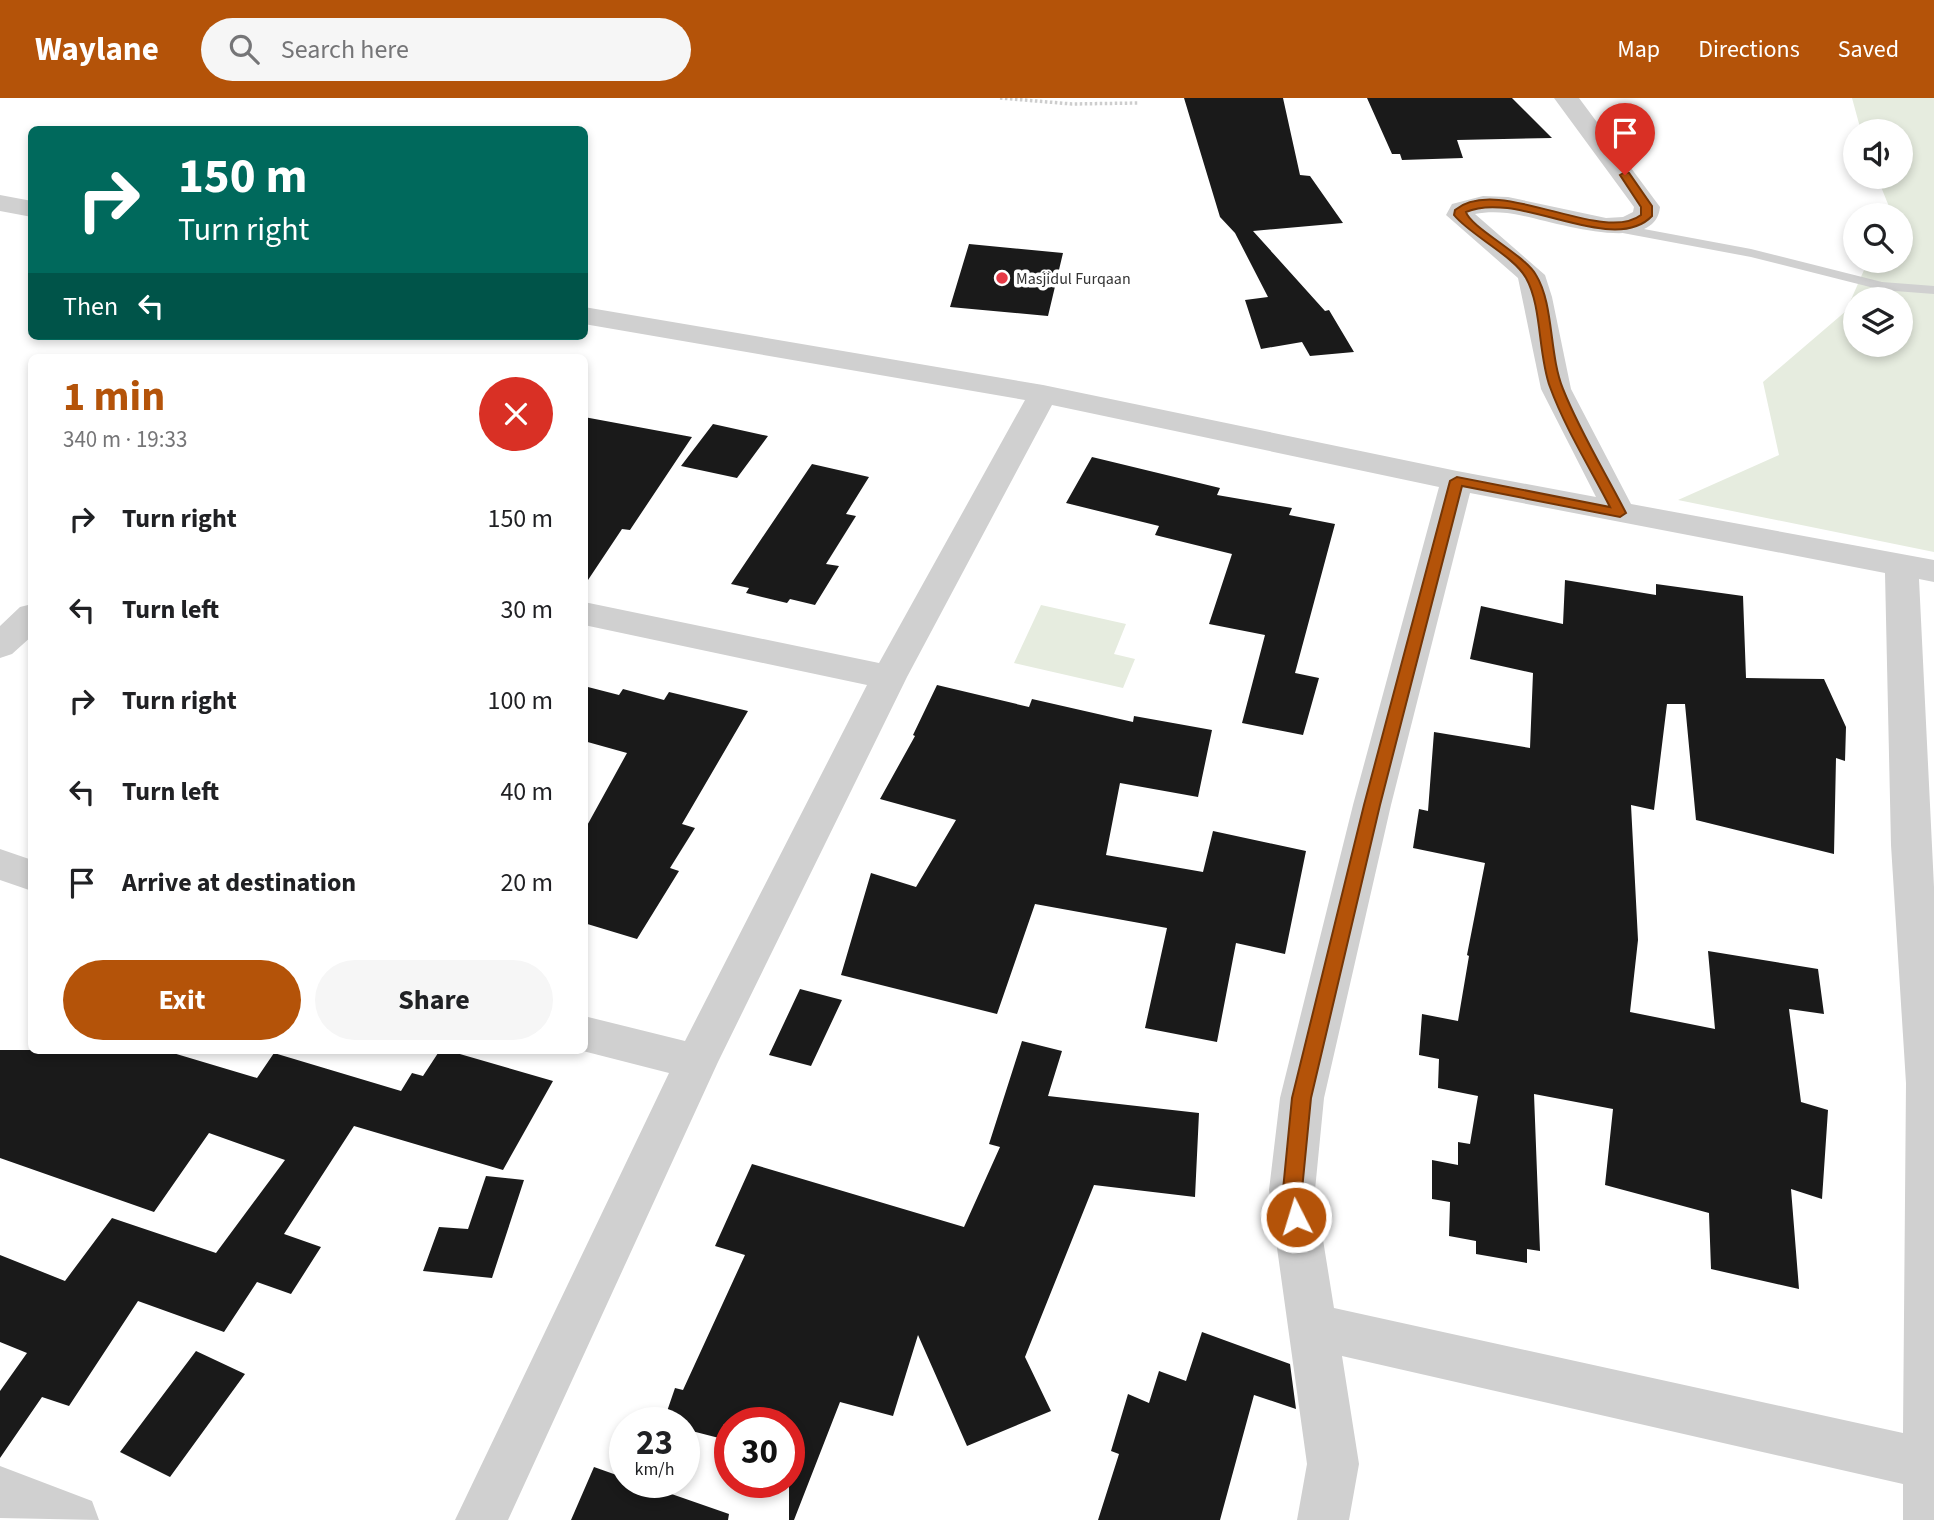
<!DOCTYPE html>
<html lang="en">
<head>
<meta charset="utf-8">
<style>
  :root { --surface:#fff; --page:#f6f6f6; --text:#202124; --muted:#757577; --accent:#b45309 }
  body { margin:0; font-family:"Source Sans 3",sans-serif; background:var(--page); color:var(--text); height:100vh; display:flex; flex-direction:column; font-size:26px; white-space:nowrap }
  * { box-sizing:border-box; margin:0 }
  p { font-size:23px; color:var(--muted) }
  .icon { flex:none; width:38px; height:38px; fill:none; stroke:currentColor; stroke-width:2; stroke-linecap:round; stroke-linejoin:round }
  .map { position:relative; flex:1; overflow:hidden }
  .drawer { position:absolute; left:28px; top:256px; width:560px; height:700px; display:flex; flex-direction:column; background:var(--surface); border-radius:10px; box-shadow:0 4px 10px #0003 }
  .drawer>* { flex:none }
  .guide { position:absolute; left:28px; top:28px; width:560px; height:214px; border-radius:10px; box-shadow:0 4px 10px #0003; background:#00695c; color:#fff; overflow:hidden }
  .tools { position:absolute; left:1843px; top:21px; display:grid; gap:14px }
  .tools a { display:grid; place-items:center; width:70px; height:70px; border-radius:50%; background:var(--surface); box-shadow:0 4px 10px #0003; font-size:35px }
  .speed { position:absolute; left:609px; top:1309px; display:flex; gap:14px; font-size:35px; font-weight:700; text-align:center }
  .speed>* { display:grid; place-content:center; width:91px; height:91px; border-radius:50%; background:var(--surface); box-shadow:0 4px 10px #0003; line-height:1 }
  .speed small { font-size:18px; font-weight:400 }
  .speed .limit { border:10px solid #d22; background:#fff; color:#111 }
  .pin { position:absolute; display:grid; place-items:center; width:60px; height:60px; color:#fff; margin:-72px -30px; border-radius:50% 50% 50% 0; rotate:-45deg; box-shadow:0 0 7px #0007 }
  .pin .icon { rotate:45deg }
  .me { position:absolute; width:77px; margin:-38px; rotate:355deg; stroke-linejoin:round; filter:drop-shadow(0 0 5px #0008) }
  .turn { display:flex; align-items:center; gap:24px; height:147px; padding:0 35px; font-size:32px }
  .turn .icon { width:91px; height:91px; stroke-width:2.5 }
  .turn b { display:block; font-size:49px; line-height:60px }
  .then { display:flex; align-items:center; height:66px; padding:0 35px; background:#0003; gap:14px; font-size:26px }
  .round { display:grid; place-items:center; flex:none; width:74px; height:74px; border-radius:37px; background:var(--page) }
  .head { display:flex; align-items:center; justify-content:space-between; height:119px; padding:0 35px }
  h1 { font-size:42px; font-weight:700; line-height:52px; color:var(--accent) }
  .primary-button { display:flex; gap:14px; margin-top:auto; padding:14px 35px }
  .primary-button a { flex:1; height:80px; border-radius:42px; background:var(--accent); color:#fff; font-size:28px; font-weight:700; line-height:80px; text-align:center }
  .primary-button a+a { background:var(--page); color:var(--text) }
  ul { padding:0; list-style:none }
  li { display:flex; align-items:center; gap:21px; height:91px; padding:0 35px }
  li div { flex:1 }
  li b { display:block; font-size:26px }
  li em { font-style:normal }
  header { display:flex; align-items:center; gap:42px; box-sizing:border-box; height:98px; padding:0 35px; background:var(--accent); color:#fff }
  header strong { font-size:33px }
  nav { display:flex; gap:38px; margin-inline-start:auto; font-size:24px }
  .search { width:490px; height:63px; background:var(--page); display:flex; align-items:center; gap:18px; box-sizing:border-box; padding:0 24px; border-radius:38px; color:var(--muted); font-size:26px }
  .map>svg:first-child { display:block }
  .green { fill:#e6ecdf; fill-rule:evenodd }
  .building { fill:#1a1a1a }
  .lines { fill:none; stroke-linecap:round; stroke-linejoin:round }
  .path { stroke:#cdcdcd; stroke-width:3.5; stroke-dasharray:2.5 2.5; stroke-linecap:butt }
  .service { fill:#d0d0d0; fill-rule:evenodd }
  .minor { fill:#d0d0d0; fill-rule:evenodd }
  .route { fill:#b45309; stroke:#753606; stroke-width:2 }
  .poi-dot { fill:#e63946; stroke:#fff; stroke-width:2.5 }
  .labels { text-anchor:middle; stroke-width:7; stroke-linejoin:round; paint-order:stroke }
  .far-poi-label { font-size:16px; fill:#333; stroke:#fff; text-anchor:start }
</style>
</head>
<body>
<header>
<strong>Waylane</strong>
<div class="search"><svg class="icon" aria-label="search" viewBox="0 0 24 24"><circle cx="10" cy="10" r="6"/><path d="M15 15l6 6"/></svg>Search here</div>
<nav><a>Map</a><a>Directions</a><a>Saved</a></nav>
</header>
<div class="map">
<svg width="1934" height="1422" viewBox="0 0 1934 1422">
  <rect width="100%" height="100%" fill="#fff"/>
  <path class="green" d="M1852,0h82v454l-256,-52 101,-45 -16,-73 83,-71 22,-50h32v-46h-13l3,-6 -13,-32h23v-46h-39zM1855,201h45v46h-45z
    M1041,507l85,19 -12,30 21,5 -12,29 -109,-25z"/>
  <path class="building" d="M1184,0h99l17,77 10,1 33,47 -90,8 72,80 4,-1 25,42 -44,4 -8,-14 -41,7 -16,-49 23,-3 -33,-64 -15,-16z
    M1367,0h145l40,40 -95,2 6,18 -61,2 -2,-6h-8z
    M969,146l94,9 -15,63 -98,-9z
    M584,319l108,20 -62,93 -8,-1 -38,57z
    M713,326l55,12 -31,42 -56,-12z
    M1092,359l128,31 -3,7 75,13 -3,7 46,9 -40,149 24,5 -16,57 -61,-12 23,-88 -56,-11 23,-70 -77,-19 4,-9 -93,-23z
    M812,366l57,13 -23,37 10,2 -30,48 13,2 -24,39 -25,-6 -3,4 -41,-10 3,-5 -18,-4z
    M1565,482l91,15v-11l87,12 3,82 78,1 22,48 -1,34 -9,-3 -2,96 -138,-34 -11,-116h-18l-13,106 -23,-5 7,135 -8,72 85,17 -7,-78 110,18 6,45 -35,-5 12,93 27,8 -6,89 -31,-10 8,100 -88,-20 -2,-56 -104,-28 8,-76 -79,-15 6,157 -13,-2v14l-51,-9v-13l-27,-5 1,-34 -18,-3v-39l26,5v-23l12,2 8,-48 -40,-8 1,-29 -20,-4 3,-41 36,7 11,-65 -2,-1 18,-92 -72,-15 6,-39 9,2 6,-79 96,16 3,-75 -63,-14 11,-53 82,18z
    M937,587l92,22 3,-8 101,23 1,-6 78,14 -14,67 -78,-14 -14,72 97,17 10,-41 93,20 -21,103 -49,-11 -19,99 -72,-14 22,-100 -132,-24 -38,110 -156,-39 30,-102 45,14 40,-67 -76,-21 35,-63 -2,-1z
    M584,588l35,9 4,-6 41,11 5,-8 79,19 -66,113 13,4 -25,40 9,3 -42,68 -53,-16v-92l43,-78 -43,-12z
    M800,891l42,11 -31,66 -42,-11z
    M1022,943l40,10 -14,45 151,17 -4,84 -101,-12 -69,172 26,54 -84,35 -49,-111 -25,81 -53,-14 -46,118h-5v-97h-59v3l-6,-2 -5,14 -35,-9v-6h-21l12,-35 8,2 62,-135 -30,-9 37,-82 212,63 36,-80 -11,-3z
    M0,952h163l94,28 17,-25 127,38 11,-18 11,3 17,-26h6l107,31 -50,89 -149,-44 -70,108 37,13 -30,47 -34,-12 -33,50 -86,-31 -69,105 -27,-9 -42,61v-67l27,-38 -27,-11v-87l65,26 47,-63 104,35 69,-93 -76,-27 -55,79 -154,-54z
    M486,1078l38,4 -32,98 -69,-7 16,-44 29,2z
    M1202,1234l88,32 6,45 -42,-14 -34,125h-122l21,-66 -8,-3 17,-57 21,9 10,-32 27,10z
    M196,1253l49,23 -75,103 -50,-25z
    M594,1369l31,11v4h12l92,32 -1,6h-157z"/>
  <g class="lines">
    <path class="path" d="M1000,0l72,6 66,-1"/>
    <path class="service" d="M1617,126l134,25 131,33 52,4v8l-52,-4 -131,-33 -139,-26 -2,-3z"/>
    <path class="minor" d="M1554,0h25l81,109c-5,54 -123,8 -153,6 -11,-1 -22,-1 -32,1l70,61 7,22 19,92 60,115 303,56v22l-15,-3 15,308v633h-31v-36l-561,-128 17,108 -10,56h-52l10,-56 -38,-274 11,-92 73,-293 86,-318 -387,-82 -145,272 -189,385 -210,458h-53l214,-447 -90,-23h5v-34l101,25 182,-356 -283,-60v-23l295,61 146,-263 -441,-76v-17l459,78 414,86 139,26 -55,-108 -23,-111 -72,-63 6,-11 31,-8 25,1 98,21 17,-1 10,-5 1,-5zM1470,395l415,80 6,272 15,238 -3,350 -569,-125 -19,-118 9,-92 67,-293z
      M0,97l32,6v16l-32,-6z
      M32,506v32l-20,18 -12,4v-32l20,-19z
      M0,751l32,11v31l-32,-11z
      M0,1368l92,35 7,19 -99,-2z"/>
  </g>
  <path class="route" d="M1625,74l4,1 23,33v10c-39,41 -134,-27 -186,-4 4,15 59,43 70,63 18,29 13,80 27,114 17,43 42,83 63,124l-6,4 -158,-31 -82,319 -69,293 -9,92 4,27 -3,7 -7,2 -7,-2 -6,-34 9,-92 72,-293 86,-324 7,-4 153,30c-20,-39 -45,-79 -60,-120 -12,-32 -8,-81 -24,-109 -12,-22 -56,-43 -72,-63l1,-5c43,-36 147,35 186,5v-8l-21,-32z"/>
  <circle class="poi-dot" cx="1002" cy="180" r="7"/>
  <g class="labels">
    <g class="far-poi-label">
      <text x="1016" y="186">Masjidul Furqaan</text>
    </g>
  </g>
</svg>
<div class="tools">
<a><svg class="icon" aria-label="sound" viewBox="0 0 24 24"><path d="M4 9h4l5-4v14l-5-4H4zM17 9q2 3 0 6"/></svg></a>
<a><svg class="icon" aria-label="search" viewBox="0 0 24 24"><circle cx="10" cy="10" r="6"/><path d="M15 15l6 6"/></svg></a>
<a><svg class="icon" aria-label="layers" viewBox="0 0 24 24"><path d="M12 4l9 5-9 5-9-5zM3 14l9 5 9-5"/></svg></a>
</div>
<div class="speed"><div>23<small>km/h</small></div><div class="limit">30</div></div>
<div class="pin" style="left:1625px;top:77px;background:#d93025"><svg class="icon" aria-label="arrive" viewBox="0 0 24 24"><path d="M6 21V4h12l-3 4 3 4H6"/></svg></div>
<svg class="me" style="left:1296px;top:1119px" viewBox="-20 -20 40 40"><circle r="17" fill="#b45309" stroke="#fff" stroke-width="3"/><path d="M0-11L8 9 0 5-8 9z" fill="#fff"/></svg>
<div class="guide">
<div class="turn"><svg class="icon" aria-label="right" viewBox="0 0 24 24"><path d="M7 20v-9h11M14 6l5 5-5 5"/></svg><div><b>150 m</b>Turn right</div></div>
<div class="then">Then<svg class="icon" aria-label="left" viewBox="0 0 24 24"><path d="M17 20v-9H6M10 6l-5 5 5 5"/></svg></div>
</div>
<section class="drawer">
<div class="head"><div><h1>1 min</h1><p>340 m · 19:33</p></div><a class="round" style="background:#d93025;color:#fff"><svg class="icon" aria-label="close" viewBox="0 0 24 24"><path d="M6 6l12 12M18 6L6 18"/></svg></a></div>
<ul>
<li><svg class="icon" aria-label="right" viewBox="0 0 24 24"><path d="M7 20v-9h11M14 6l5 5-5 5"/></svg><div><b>Turn right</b></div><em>150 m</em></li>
<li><svg class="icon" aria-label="left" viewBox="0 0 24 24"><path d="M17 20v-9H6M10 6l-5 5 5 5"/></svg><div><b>Turn left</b></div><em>30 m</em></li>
<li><svg class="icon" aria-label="right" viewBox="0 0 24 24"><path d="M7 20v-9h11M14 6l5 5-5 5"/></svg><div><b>Turn right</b></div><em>100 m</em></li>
<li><svg class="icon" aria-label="left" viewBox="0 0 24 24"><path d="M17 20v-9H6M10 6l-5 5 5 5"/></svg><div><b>Turn left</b></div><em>40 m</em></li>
<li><svg class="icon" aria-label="arrive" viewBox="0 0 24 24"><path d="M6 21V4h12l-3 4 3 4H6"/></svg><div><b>Arrive at destination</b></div><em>20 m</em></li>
</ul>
<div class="primary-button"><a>Exit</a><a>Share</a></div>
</section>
</div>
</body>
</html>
